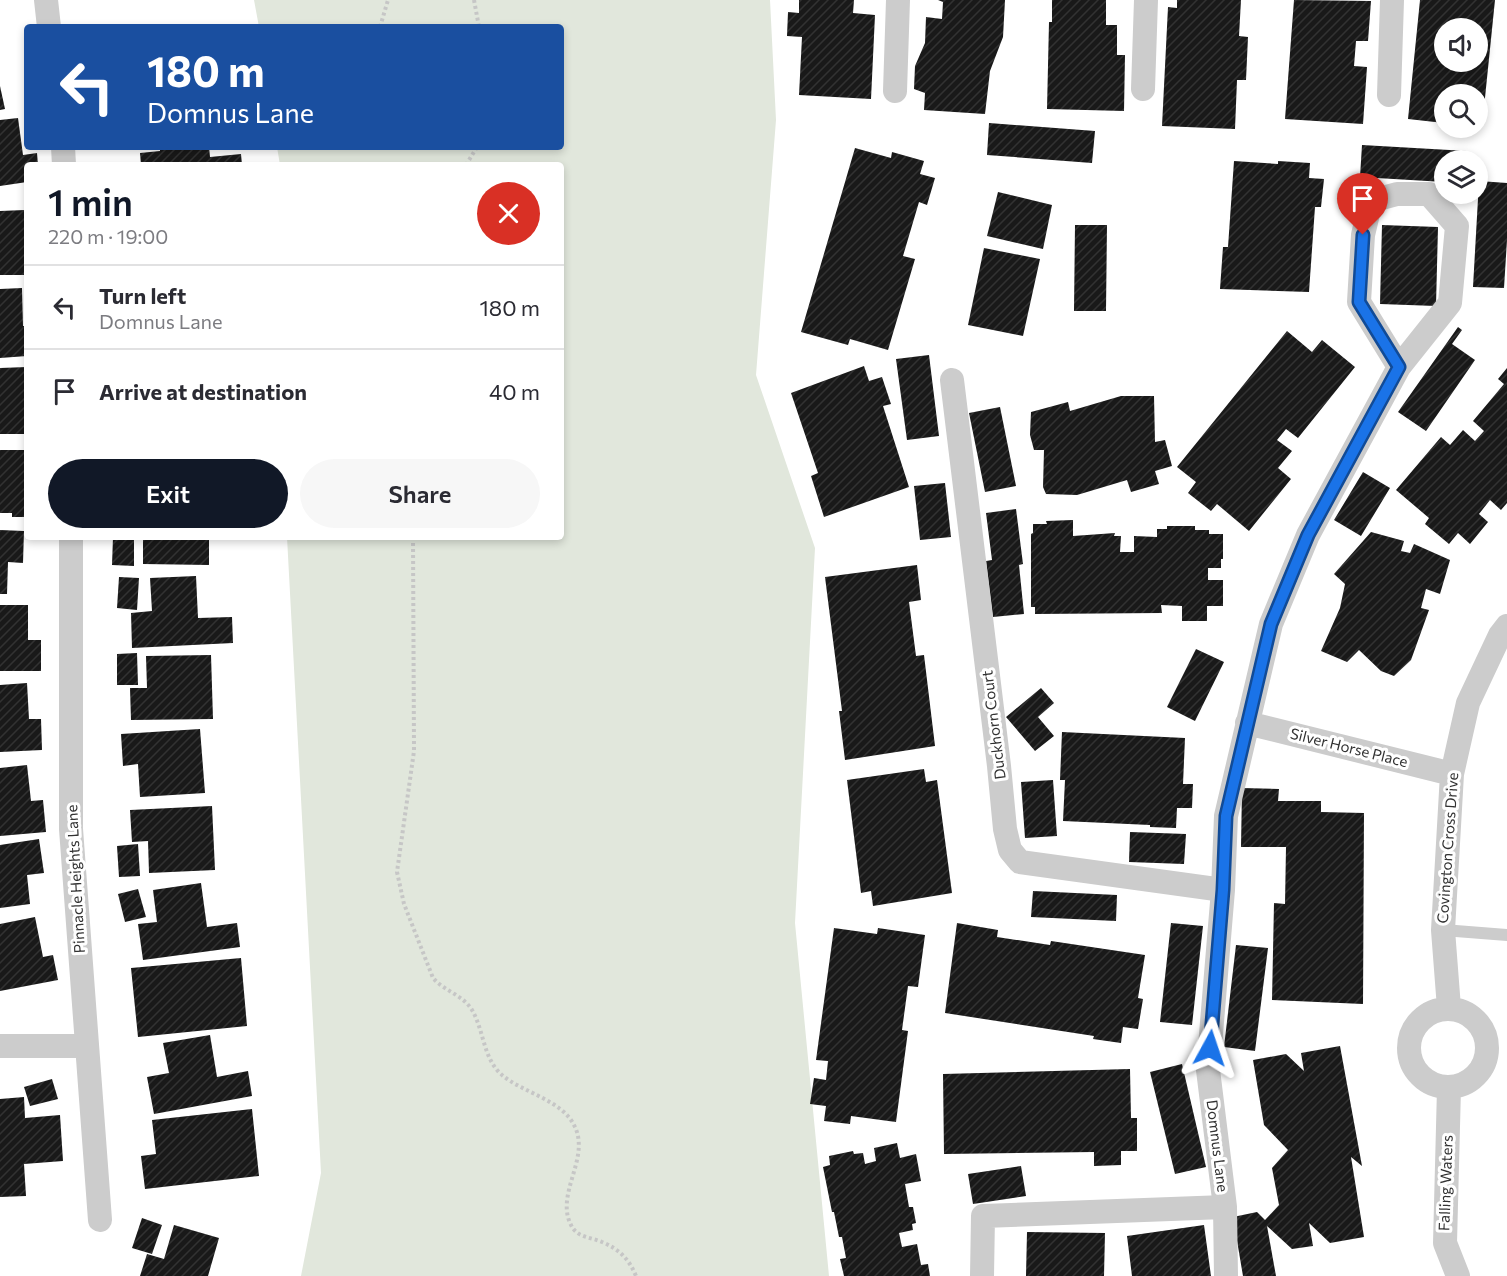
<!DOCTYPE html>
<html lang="en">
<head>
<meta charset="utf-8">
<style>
  :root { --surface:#fff; --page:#f7f7f7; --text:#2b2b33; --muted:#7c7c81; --line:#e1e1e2; --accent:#111827 }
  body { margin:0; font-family:Commissioner,sans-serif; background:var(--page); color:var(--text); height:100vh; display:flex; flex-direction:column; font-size:22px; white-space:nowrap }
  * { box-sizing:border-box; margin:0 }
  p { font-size:20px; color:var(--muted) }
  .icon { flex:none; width:33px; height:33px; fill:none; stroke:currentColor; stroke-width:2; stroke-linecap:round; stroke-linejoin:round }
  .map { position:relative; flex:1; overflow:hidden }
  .side { position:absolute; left:24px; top:162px; width:540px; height:378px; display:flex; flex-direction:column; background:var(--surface); border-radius:6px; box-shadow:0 3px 9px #0003 }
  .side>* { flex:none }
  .banner { position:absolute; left:24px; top:24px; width:540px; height:126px; border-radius:6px; box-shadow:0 3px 9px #0003; background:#1a4fa0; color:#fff; overflow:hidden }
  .buttons { position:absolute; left:1434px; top:18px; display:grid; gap:12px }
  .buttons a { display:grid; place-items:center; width:54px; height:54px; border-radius:50%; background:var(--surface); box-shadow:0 3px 9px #0003; font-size:30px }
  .pin { position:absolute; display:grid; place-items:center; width:51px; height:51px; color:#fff; margin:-62px -26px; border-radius:50% 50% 50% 0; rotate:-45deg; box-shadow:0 0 6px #0007 }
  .pin .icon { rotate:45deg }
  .me { position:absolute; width:66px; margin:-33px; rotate:5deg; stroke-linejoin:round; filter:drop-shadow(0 0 4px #0008) }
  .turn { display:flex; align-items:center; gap:21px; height:126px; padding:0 24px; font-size:27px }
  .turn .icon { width:78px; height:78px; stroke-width:2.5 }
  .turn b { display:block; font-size:42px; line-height:51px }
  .round { display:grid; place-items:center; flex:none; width:63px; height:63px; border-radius:32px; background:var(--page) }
  .summary { display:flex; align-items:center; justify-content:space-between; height:102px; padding:0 24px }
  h1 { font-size:36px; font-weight:600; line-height:45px; color:var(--accent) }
  .action { display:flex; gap:12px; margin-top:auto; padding:12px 24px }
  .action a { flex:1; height:69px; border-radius:36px; background:var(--accent); color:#fff; font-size:24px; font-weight:600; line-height:69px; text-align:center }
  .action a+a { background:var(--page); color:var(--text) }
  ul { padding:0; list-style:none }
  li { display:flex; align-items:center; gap:18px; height:84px; padding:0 24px; border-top:2px solid var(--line) }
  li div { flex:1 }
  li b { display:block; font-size:22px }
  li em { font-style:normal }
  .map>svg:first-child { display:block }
  .grass { fill:#e1e7dc }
  .building { fill:url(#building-hatch); fill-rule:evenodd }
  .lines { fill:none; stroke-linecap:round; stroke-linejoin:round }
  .path { stroke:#c6c6c6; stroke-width:4; stroke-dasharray:3 3; stroke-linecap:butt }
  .lane { stroke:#ccc; stroke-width:12 }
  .street { stroke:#ccc; stroke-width:24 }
  .route-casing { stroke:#114b97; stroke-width:15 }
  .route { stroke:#1a73e8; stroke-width:10 }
  .labels { text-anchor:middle; stroke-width:6; stroke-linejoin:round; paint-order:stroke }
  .street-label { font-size:15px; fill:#323232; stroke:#fff }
</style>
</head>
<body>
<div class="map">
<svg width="1507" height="1276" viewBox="0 0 1507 1276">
  <defs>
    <pattern id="building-hatch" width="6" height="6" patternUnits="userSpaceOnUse" patternTransform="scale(1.5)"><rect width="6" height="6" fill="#191919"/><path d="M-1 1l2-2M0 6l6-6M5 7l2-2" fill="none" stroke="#323232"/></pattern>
  </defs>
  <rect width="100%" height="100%" fill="#fff"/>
  <path class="grass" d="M254,0h516l6,120 -20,255 59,173 -20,375 34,353h-528l20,-103 -34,-636h274v-372h-281l-3,-18h284v-120h-302z"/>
  <path class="building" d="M799,0h55l-1,13 22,2 -4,84 -72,-4 3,-58 -15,-1 1,-24 11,1z
    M938,0h67l-2,37 -13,34 -5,43 -61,-4 1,-17 -11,-4 1,-23 10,-23 1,-26 16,2 1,-17z
    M1052,0h54v25h11v30h8l-1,56 -77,-2 2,-87h3z
    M1177,0h64l-2,36 9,1 -2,43h-9l-2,49 -73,-3 6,-119 9,1z
    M1294,0l77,1 -3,40h-12l-2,25 13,1 -4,57 -78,-5z
    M1420,0h75l-13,127 -4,-1v-32h-34v29l-36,-4zM1444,28h34v34h-34z
    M0,86l5,23 -5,1z
    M18,118l5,37 14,-2 1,12h-11v17l-27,4v-66z
    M989,123l106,8 -3,32 -105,-8z
    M1362,145l105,6v9h-23v22l-84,-5z
    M160,147h49l1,10 31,-3 1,11h-101l-1,-12 20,-2z
    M855,148l36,10 1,-6 32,9 -4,13 15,4 -8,27 -8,-3 -16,54 12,3 -27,91 -38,-11 -2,6 -47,-13z
    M1234,161l44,3v-3l32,2 -1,15 15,1 -3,28h-6l-6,85 -89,-3 3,-42h5z
    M1479,181l28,2v57l-3,48 -31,-1z
    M998,192l54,13 -9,44 -56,-13z
    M25,210l2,65h-27v-64z
    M1075,225h32l-1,86h-32z
    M1382,225l56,2 -2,79 -56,-2z
    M984,248l56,11 -17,77 -55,-11z
    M22,288l1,38h4v30l-27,2v-69z
    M1458,327l4,3 -10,14 23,16 -49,71 -28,-19z
    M1287,331l25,21 10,-12 33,27 -57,71 -12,-9 -9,11 15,11 -14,17 13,11 -42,52 -32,-27 -6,7 -23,-18 8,-11 -19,-15z
    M929,355l10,81 -32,4 -11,-81z
    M864,366l5,15 13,-4 9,27 -8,2 26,81 -85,30 -13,-41 7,-3 -27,-80z
    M27,367v67h-27v-66z
    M1507,368v135l-6,7 -11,-10 -11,14 9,8 -18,22 -12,-11 -9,11 -24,-20 4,-6 -33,-28 45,-53 9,8 13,-15 12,11 9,-10 -11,-10 31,-37 -6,-5z
    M1121,396h33l1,46 10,-2 7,26 -17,5 4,13 -28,8 -4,-12 -50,15 -31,-1 -3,-7 1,-37h-10l-4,-15 1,-23 37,-10 2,9z
    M1000,407l16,79 -31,6 -16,-79z
    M0,450h26l1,67h-15v-4h-12z
    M1363,472l27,16 -29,48 -27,-16z
    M945,483l6,54 -31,3 -6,-54z
    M1016,509l7,55 -4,1 5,49 -31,3 -7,-56 6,-1 -6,-47z
    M1073,520v16l42,-3 -1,3h7l-1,16h14v-16l23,1v-8h10v-3h28v4h14v4h14v25h-2v9h-13v12h15v26h-16v15h-25v-15l-21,-1 1,8 -127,1v-7h-4v-73l2,-1v-9h14l-1,-3z
    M0,530l24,1 -1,32 -15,-1 -1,32h-7z
    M1371,532l33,9 -3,10 9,2 4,-9 36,16 -10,34 -14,-5 -5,19 8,2 -18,50 -17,16 -13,-5 -22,-21 -12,12 -26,-11 19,-43 5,-24 -11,-10z
    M113,537h21v29l-22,-1z
    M143,537h66v28l-66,-1z
    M917,565l4,35 -12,2 7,54 8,-1 11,91 -90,14 -6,-49h3l-17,-134z
    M196,576l2,42 34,-1 1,26 -101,5 -1,-35 21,-2 -2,-33z
    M119,577l20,1 -2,32 -20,-2z
    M0,605h28v35h13v31h-41z
    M1196,649l28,13 -29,59 -28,-14z
    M137,653l1,32h-21v-31z
    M211,655l2,64 -82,1 -1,-32h17l-1,-32z
    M27,683l2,36h12l1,31 -42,2v-67z
    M1041,688l13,15 -16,14 16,19 -19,15 -29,-34z
    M200,729l5,64 -65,4 -2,-33 -15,2 -2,-32z
    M1062,732l123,6 -2,46h10l-1,24h-15l-1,20 -26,-1v-2l-87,-4 2,-41h-5z
    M27,765l4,36 12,-1 3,32 -46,4v-68z
    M924,769l2,13 11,-2 15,113 -79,13 -2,-15 -10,2 -14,-113z
    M1053,780l4,56 -32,2 -4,-56z
    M1242,788l37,1 -1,12h43v11l43,1 -1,191 -91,-4 2,-97 11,1 1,-57h-45z
    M212,806l3,64 -66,3 -1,-32 -16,1 -2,-32z
    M1130,832l56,2 -2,30 -55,-2z
    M39,839l5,34 -17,2 3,29 -30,4v-63z
    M138,844l2,32 -21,1 -2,-31z
    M201,883l6,44 30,-4 3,24 -97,13 -5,-36 19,-2 -4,-32z
    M138,889l8,28 -21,5 -7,-28z
    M1033,891l84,4 -1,26 -85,-4z
    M35,917l8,40 10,-2 5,25 -58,11v-67z
    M957,923l41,7 -1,7 53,8 1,-4 94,14 -7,43 5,1 -5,30 -15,-2 -2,16 -28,-4 1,-3 -149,-23z
    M1171,923l32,3 -11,99 -32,-3z
    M834,928l43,6 1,-6 47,7 -7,52 -10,-1 -6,44 6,1 -12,91 -45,-6 -1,8 -26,-3 2,-15 -16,-2 4,-26 12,2 2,-19 -12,-1z
    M1236,945l32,3 -13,103 -31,-4z
    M241,958l6,68 -109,11 -7,-69z
    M210,1035l7,42 31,-6 4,25 -98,18 -7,-37 22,-4 -6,-30z
    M1340,1046l22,120 -11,-9 13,80 -34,6 -21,-20 4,23 -21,3 -25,-23 9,50h-33l-10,-59 24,-5 8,8 14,-15 -7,-37 16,-18 -24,-25 -11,-65 33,-6 18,17 -3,-18z
    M1182,1064l24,103 -31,7 -25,-102z
    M1130,1069l1,49h6v33h-16v14l-27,1v-14l-150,2 -1,-80z
    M52,1079l6,20 -28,7 -6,-19z
    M24,1097l1,21 35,-3 3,46 -39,3 2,32 -26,1v-98z
    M252,1109l7,67 -114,13 -4,-33 15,-2 -4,-34z
    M897,1143l3,15 16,-4 5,27 -16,3 4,23h4l3,16 -4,1 1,6 -14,3 3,14 15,-3 4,21 7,-1 2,12h-86l-4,-17 6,-1 -4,-21h-3l-5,-25h-2l-9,-45 7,-2 -1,-9 24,-5 1,3 9,-1 2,11 11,-3 -2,-13z
    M1021,1166l5,30 -53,8 -5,-30z
    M142,1218l20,7 -10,29 -20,-6z
    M174,1225l45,13 -11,38h-68l7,-22 17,5z
    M1204,1225l7,51h-79l-5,-40z
    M1027,1232l78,1 -1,43h-78z"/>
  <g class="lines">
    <path class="path" d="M474,0l5,27
      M380,27l8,-27
      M466,165l11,-18
      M413,537l1,214 -17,121 7,32 29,74c11,13 30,17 39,32 12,20 11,49 30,65 21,18 61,25 73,52 15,32 -20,67 -4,98 6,13 20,12 31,17 17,7 27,17 34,34"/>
    <path class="lane" d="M1443,930l64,5"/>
    <path class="street" d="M46,0l3,27
      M1143,89l3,-89
      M895,91l3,-91
      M1389,95l3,-95
      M63,147l1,18
      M1397,194h32l28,32 -7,77 -51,64 -40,-65 4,-67 8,-34z
      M952,380l47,386 6,63 5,21 10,12 203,28
      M71,537v292l29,391
      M1247,723l205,51
      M1449,1008l-6,-78 9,-156 16,-71 32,-68 7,-9
      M1409 1048a39 39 0 1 1 78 0a39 39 0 1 1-78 0Z
      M0,1046h87
      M1449,1088l-4,155 13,33
      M1225,1207l-17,-137 15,-180 3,-74 45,-192 37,-89 91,-168
      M982,1276l1,-60 242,-9 1,69"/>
  </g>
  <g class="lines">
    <g class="route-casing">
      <path id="route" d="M1210,1048l13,-158 3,-74 45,-192 37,-89 91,-168 -40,-65 4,-67"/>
    </g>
    <use href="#route" class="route"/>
  </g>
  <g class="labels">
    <g class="street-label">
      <text transform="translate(994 725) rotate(-97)" y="5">Duckhorn Court</text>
      <text transform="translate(1349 748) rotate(14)" y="5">Silver Horse Place</text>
      <text transform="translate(1448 848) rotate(-86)" y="5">Covington Cross Drive</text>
      <text transform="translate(76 879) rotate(-93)" y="5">Pinnacle Heights Lane</text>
      <text transform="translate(1217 1146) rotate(83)" y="5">Domnus Lane</text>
      <text transform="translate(1446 1183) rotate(-88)" y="5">Falling Waters</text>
    </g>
  </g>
</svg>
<div class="buttons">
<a><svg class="icon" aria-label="sound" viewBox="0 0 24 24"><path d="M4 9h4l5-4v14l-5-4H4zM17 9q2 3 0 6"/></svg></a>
<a><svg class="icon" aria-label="search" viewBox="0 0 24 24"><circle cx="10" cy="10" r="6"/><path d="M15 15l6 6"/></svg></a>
<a><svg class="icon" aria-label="layers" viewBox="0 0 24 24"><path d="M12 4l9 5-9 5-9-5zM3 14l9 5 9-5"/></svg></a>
</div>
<div class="pin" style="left:1363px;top:235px;background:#d93025"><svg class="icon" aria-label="arrive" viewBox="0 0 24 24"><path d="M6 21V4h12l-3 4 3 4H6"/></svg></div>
<svg class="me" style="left:1210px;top:1048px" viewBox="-20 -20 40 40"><path d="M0-17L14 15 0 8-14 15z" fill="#1a73e8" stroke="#fff" stroke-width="4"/></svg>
<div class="banner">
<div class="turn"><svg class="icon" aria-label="left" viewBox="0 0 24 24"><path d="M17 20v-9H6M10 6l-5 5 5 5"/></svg><div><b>180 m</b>Domnus Lane</div></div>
</div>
<section class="side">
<div class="summary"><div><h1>1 min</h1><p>220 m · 19:00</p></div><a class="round" style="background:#d93025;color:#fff"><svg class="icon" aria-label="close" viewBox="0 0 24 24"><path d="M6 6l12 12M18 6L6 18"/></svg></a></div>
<ul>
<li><svg class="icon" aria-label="left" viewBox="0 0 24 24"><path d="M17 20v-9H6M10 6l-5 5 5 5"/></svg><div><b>Turn left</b><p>Domnus Lane</p></div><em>180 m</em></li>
<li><svg class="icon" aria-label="arrive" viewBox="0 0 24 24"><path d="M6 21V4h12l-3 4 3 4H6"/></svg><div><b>Arrive at destination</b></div><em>40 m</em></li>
</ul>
<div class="action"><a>Exit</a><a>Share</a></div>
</section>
</div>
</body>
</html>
